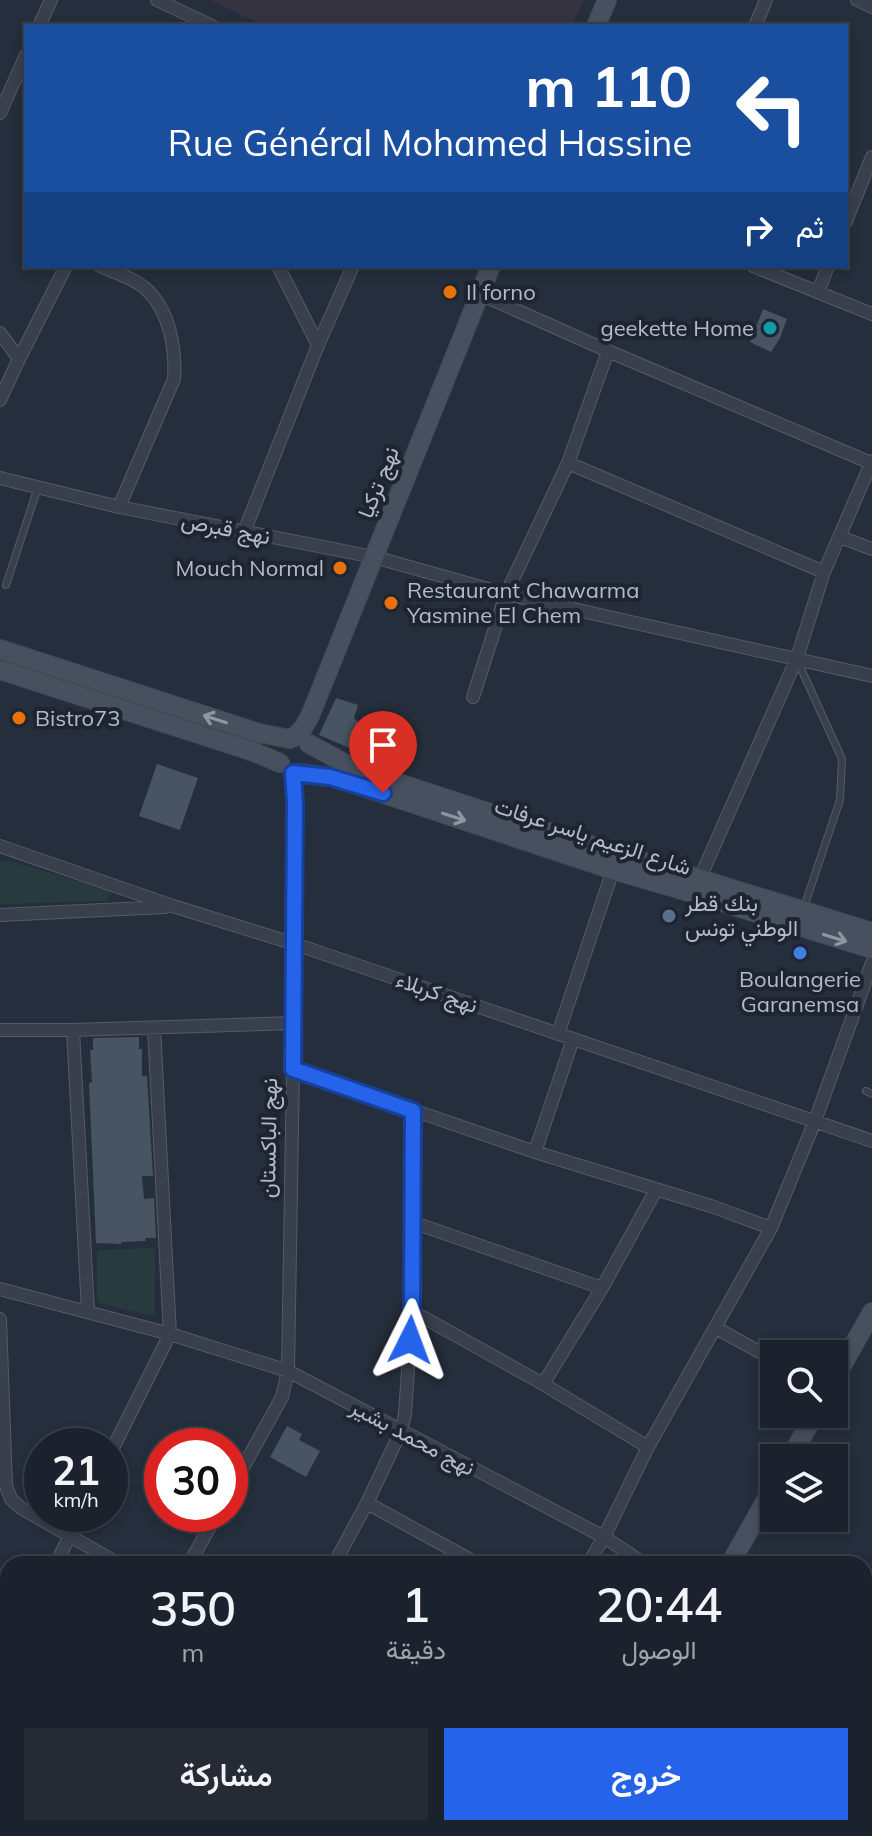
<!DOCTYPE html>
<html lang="ar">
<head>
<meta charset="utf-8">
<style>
  :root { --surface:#1c222d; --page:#252a35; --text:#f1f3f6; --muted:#a0a4aa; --line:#3a3f49; --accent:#2563eb }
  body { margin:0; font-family:Mulish,Vazirmatn,sans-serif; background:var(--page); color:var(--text); direction:rtl; height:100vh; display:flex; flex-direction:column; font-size:30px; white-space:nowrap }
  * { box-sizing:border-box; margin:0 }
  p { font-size:26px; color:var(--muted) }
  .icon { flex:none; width:44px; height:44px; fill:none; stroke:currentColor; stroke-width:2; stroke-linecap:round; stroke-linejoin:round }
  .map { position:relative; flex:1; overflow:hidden; direction:ltr }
  .drawer { position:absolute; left:0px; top:1556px; width:872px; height:280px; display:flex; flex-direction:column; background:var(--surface); border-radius:24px 24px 0 0; box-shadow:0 4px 12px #0003,0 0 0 2px var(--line); direction:rtl }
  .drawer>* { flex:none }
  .hud { position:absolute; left:24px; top:24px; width:824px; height:244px; border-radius:0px; box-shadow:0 4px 12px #0003,0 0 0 2px var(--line); direction:rtl; background:#1a4fa0; color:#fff; overflow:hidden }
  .tools { position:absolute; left:760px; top:1340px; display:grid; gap:16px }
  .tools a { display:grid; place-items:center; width:88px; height:88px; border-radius:0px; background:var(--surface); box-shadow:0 4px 12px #0003,0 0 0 2px var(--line); font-size:40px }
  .speed { position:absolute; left:24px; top:1428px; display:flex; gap:16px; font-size:40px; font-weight:700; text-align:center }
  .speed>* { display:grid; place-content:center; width:104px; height:104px; border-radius:50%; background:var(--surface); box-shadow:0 4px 12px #0003,0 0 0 2px var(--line); line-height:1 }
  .speed small { font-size:20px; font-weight:400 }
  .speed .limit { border:12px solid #d22; background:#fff; color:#111 }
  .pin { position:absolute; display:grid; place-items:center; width:68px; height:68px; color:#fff; margin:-82px -34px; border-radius:50% 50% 50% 0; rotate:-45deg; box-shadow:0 0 8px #0007 }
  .pin .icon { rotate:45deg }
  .me { position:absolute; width:88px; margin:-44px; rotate:3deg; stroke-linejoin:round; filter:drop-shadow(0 0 6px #0008) }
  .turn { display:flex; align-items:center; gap:28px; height:168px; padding:0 24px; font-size:36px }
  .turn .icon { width:104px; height:104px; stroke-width:2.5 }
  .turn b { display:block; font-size:56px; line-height:68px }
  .then { display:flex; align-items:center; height:76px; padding:0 24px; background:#0003; gap:16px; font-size:30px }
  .eta { display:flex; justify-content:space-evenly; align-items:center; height:136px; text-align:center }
  .eta b { font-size:48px; font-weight:600; line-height:56px }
  .button { display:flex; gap:16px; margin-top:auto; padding:16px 24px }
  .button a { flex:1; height:92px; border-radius:0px; background:var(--accent); color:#fff; font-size:32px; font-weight:600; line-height:92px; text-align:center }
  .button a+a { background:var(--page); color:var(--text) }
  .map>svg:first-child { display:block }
  .medical { fill:#353340 }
  .green { fill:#273a3d }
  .building { fill:#485462 }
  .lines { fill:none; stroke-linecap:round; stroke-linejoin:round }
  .lane-casing { stroke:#545b67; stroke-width:8 }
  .street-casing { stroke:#545b67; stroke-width:14 }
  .secondary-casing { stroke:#424955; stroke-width:20 }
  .lane { stroke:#39404c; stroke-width:6 }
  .street { stroke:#39404c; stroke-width:12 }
  .secondary { stroke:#47505f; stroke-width:18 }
  .oneway { stroke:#8e96a3 }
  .route-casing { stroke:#184099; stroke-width:20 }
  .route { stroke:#2563eb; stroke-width:14 }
  .food-dot { fill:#e8710a; stroke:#1e2531; stroke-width:3 }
  .culture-dot { fill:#0f9aa8; stroke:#1e2531; stroke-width:3 }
  .service-dot { fill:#5c6f8a; stroke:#1e2531; stroke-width:3 }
  .shop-dot { fill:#3f7fe0; stroke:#1e2531; stroke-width:3 }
  .labels { text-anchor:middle; stroke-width:8; stroke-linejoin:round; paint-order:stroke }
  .poi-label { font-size:22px; fill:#b4bbc7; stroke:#1e2531; text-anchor:start }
  .street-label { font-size:22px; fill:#b4bbc7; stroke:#1e2531 }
</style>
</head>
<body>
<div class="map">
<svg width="872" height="1836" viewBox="0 0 872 1836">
  <rect width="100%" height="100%" fill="#252e3c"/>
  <path class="medical" d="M210,0h374l-12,26h-307z"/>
  <path class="green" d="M0,861h10l98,29 2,4 -1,5 -3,2 -103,3 -3,-1z
    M155,1248v66l-4,2 -52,-13 -2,-4v-49z
    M307,1828h110l-5,8h-99z"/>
  <path class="building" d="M763,309l24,10 -7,19 -9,14 -21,-10z
    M336,698l22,7 -4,13 14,13 -9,21 -40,-17z
    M157,764l41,14 -18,52 -41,-14z
    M139,1037v12h3v27h5l6,100h-11l2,23 10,-1 2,40h-11l1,3 -25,1v2l-25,-1 -7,-160 3,-1 -2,-32h3v-12z
    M287,1426l15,8 -3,6 21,11 -14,26 -36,-20z"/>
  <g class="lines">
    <g class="lane-casing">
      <path id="lane" d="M6,585l32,-98
        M798,662l44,97 -2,41 -36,107
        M866,1091l6,3"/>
    </g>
    <g class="street-casing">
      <path id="street" d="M157,0l55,26
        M857,0l15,7
        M39,26l12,-26
        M755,26l11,-26
        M0,113l26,-58
        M846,221l26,-64
        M100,266c15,7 34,12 46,23 24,22 30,60 28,90l-55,128
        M278,266l40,79
        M753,266l119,48
        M818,292l10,-26
        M480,294l128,57 263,112
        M0,333l19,26
        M0,400l19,-41 47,-93
        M568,463l256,109
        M0,478l119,29 255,50 132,37 366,82
        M244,532l74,-187 35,-79
        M840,537l32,12
        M473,697l33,-103 62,-131 40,-112
        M0,846l173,60 122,38 577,197
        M700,878l97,-220 27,-86 48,-111
        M0,915l165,-8
        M0,1030h73l220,-7
        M73,1030l15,281
        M558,1034l55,-164
        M293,1069l242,83 176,54 60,22
        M535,1152l38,-113
        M412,1222l190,66
        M0,1289l170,45 118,37 316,166 41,27
        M412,1311l131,73 105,63
        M0,1319l6,167 5,13 10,9 98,56
        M716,1328l58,32
        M543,1384l59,-96 54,-98
        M110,1454l60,-120 -16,-306
        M230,1491l52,-94 6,-26 7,-427v-141l-2,-30
        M367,1503l111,61
        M56,1564l24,-50
        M189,1564l28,-50
        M334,1564l33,-61 34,-72 4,-17 7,-103 1,-200
        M588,1564l16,-27 44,-90 123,-219 44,-107 57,-158
        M864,1610l8,-13
        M0,1614l8,2
        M0,1738l8,2
        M0,1819l13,17
        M139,1828l6,8
        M295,1828l7,8
        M835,1828l1,8
        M426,1836l5,-8
        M728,1836l5,-8"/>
    </g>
    <g class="secondary-casing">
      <path id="secondary" d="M596,26l11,-26
        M0,649l259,84 31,6
        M0,670l254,82 26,11
        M293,738l10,-10 7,-12 181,-450
        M309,744l47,25 189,62 327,101
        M299,773l31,4 24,7 259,86 79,23 180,56
        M834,1380l38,-68
        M790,1458l25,-44
        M730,1564l44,-78
        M571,1836l4,-8"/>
    </g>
    <use href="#lane" class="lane"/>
    <use href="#street" class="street"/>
    <use href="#secondary" class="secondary"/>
  </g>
  <defs><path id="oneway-shaft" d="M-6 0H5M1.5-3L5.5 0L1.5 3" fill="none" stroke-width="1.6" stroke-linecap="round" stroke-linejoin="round" transform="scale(2)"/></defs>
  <g class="oneway">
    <use href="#oneway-shaft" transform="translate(215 719) rotate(-162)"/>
    <use href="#oneway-shaft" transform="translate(454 817) rotate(18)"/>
    <use href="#oneway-shaft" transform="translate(835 938) rotate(17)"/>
  </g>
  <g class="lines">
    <g class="route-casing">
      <path id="route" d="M383,793l-53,-16 -37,-4 2,30 -2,266 120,42 -1,200 -2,29"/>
    </g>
    <use href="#route" class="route"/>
  </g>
  <g class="food-dot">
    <circle cx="450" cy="292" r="8"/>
    <circle cx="340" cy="568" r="8"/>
    <circle cx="391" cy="603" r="8"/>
    <circle cx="19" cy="718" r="8"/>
  </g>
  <circle class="culture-dot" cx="770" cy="328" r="8"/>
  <circle class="service-dot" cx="669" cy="916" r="8"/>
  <circle class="shop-dot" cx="800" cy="953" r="8"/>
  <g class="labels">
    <g class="poi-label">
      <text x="466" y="300">Il forno</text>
      <text x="754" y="336" text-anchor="end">geekette Home</text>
      <text x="324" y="576" text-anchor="end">Mouch Normal</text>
      <text x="407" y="598">Restaurant Chawarma<tspan x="407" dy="25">Yasmine El Chem</tspan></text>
      <text x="35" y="726">Bistro73</text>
      <text x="685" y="911">بنك قطر<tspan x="685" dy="25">الوطني تونس</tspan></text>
      <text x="800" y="987" text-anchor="middle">Boulangerie<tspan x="800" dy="25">Garanemsa</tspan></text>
    </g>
    <g class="street-label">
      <text transform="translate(378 482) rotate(-68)" y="8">نهج تركيا</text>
      <text transform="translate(226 528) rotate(11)" y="8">نهج قبرص</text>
      <text transform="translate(593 836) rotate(18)" y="8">شارع الزعيم ياسر عرفات</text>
      <text transform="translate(437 992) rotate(19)" y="8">نهج كربلاء</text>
      <text transform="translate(268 1138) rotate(-89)" y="8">نهج الباكستان</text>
      <text transform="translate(413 1437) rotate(28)" y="8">نهج محمد بشير</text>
    </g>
  </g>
</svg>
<div class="tools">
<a><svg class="icon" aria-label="search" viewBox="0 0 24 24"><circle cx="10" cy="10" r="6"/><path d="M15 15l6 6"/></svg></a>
<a><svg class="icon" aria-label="layers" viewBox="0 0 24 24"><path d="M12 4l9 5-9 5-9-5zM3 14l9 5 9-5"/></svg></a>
</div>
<div class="speed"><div>21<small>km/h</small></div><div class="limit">30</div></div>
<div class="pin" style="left:383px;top:793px;background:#d93025"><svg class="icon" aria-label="arrive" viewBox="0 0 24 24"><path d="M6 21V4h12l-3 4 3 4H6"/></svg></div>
<svg class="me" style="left:410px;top:1340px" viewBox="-20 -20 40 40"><path d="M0-17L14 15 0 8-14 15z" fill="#2563eb" stroke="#fff" stroke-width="4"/></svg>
<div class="hud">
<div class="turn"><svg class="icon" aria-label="left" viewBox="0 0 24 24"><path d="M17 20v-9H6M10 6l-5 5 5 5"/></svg><div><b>110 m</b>Rue Général Mohamed Hassine</div></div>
<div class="then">ثم<svg class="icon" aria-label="right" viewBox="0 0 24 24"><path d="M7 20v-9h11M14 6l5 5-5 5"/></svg></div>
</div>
<section class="drawer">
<div class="eta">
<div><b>20:44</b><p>الوصول</p></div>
<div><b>1</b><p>دقيقة</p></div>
<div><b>350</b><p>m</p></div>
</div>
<div class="button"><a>خروج</a><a>مشاركة</a></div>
</section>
</div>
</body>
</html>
